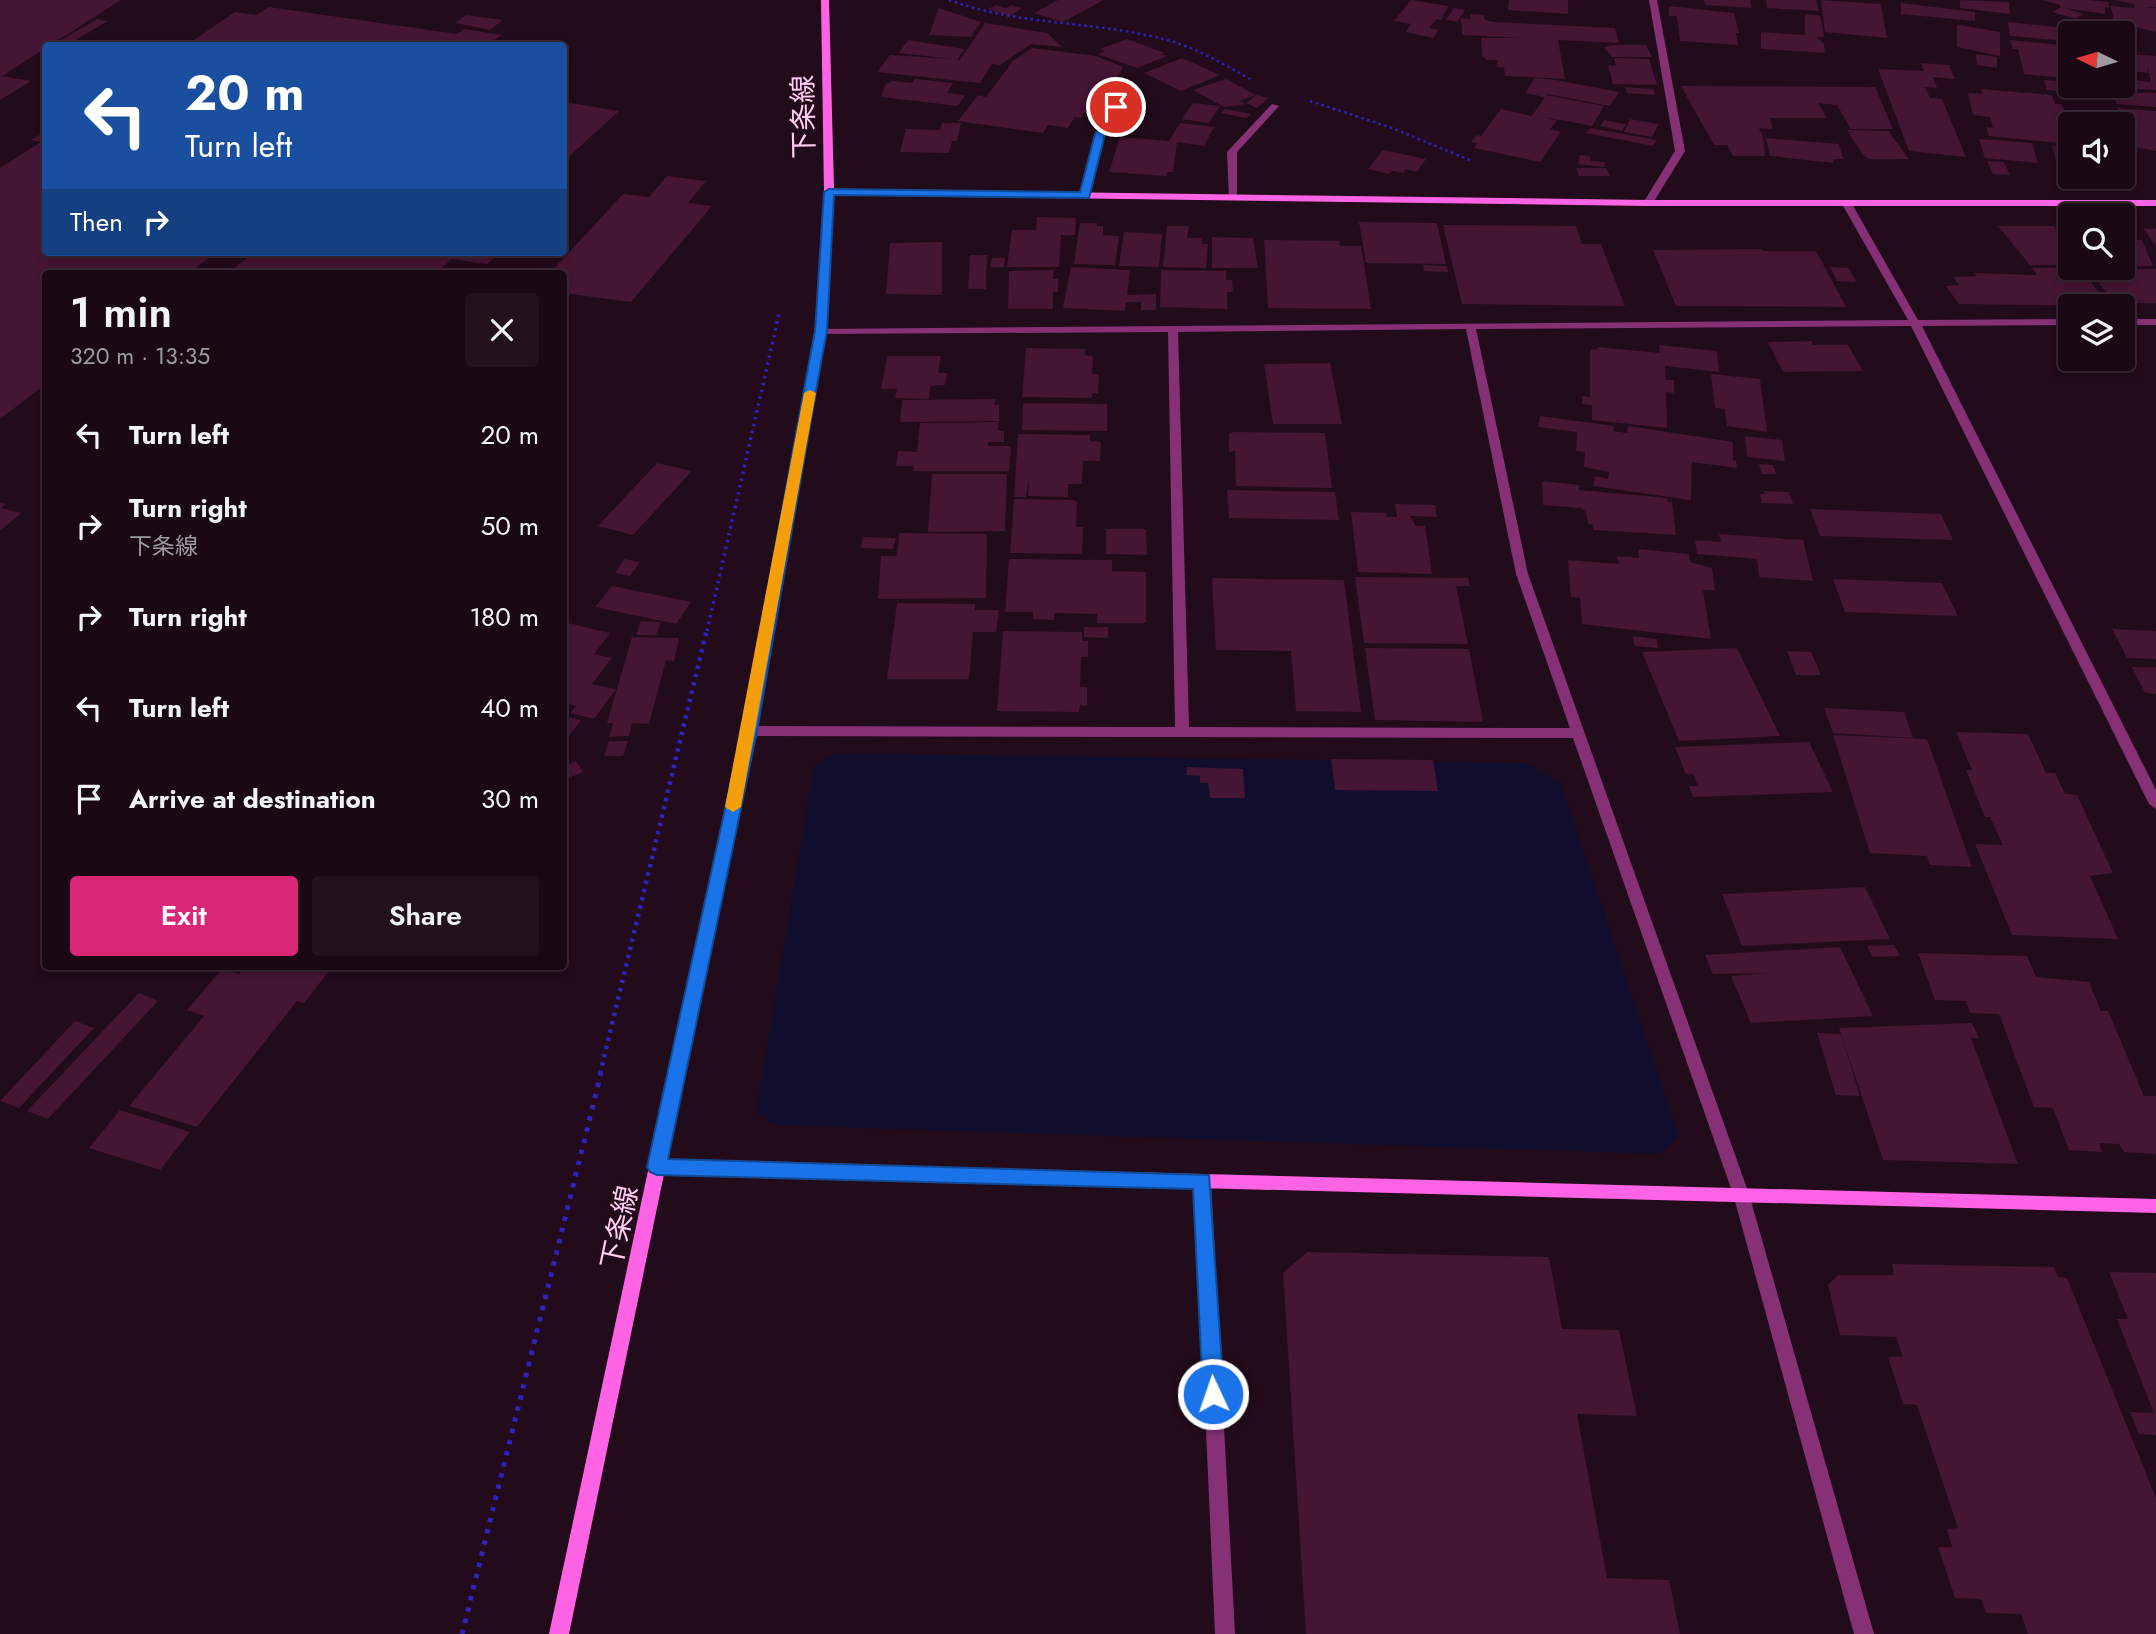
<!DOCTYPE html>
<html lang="en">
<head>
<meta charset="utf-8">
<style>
  :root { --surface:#1a0814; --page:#23111d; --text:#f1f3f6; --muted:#9f9aa0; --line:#382934; --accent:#db2777 }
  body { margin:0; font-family:Jost,"Noto Sans JP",sans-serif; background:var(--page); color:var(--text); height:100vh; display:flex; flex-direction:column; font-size:26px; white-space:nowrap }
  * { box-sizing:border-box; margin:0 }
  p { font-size:23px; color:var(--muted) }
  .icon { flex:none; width:38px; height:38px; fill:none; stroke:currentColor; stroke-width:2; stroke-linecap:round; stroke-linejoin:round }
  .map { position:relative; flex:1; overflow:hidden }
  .side { position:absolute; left:42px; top:270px; width:525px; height:700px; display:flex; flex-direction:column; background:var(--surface); border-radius:7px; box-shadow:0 4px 10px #0003,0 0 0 2px var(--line) }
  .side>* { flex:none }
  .banner { position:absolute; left:42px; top:42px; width:525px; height:214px; border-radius:7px; box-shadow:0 4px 10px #0003,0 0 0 2px var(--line); background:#1a4fa0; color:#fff; overflow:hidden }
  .needle { width:46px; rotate:275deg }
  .fabs { position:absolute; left:2058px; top:21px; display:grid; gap:14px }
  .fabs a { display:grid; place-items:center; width:77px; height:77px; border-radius:7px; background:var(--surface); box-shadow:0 4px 10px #0003,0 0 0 2px var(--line); font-size:35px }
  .pin { position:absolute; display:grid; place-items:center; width:60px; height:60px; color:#fff; margin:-30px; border:4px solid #fff; border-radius:50%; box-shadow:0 2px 7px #0007 }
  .me { position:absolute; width:77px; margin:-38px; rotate:357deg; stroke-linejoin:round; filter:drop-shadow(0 0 5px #0008) }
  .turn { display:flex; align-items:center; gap:24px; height:147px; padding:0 28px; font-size:32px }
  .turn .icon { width:91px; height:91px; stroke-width:2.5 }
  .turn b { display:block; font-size:49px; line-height:60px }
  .then { display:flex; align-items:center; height:66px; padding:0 28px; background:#0003; gap:14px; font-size:26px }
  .round { display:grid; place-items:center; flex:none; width:74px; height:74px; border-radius:7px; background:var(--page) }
  .head { display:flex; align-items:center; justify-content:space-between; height:119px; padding:0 28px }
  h1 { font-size:42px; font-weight:600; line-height:52px }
  .action { display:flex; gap:14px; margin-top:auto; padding:14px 28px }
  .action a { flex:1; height:80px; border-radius:7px; background:var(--accent); color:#fff; font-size:28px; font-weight:600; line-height:80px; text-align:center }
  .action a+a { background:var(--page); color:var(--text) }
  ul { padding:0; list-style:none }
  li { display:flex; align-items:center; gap:21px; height:91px; padding:0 28px }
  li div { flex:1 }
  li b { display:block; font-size:26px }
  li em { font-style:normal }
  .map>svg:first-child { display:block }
  .green { fill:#110e2d }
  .building { fill:#451534 }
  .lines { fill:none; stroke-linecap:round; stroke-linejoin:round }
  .path-far3 { stroke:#2f22bd; stroke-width:2.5; stroke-dasharray:2.5 3.5; stroke-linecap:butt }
  .path-far2 { stroke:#2f22bd; stroke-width:3.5; stroke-dasharray:2.5 4.5; stroke-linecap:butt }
  .path-far1 { stroke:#2f22bd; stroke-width:4.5; stroke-dasharray:3.5 5; stroke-linecap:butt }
  .path { stroke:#2f22bd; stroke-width:5; stroke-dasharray:4.5 7; stroke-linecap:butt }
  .street { fill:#863176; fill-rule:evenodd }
  .secondary { fill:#ff63e5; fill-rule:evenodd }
  .route { fill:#1a73e8; stroke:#114b97; stroke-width:2 }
  .slow { fill:#f59e0b }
  .labels { text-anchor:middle; stroke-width:5; stroke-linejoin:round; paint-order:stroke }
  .street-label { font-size:28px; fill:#ffccf2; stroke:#220b1b }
</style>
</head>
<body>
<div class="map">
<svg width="2156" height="1634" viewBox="0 0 2156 1634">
  <rect width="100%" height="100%" fill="#220b1b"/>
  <path class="green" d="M836,753l691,10 34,21 118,352 -20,18 -884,-29 -19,-13 58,-346z"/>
  <path class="building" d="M0,0h121l-119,76 29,5 -31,19z
    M1058,0h46l-41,22 -29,-9z
    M1411,0l37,6 -7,14 -4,-1 -8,9 10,2 -6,8 -27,-6 5,-8 -17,-3z
    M1509,0h59v14l-60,-4z
    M1704,0h46l2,8 -47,-3z
    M1766,0h50l3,11 -52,-3z
    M1821,0l60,4 6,34 -62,-6z
    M1960,0l49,2 1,12 -50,-6z
    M2042,0h47l19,2 1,6 -4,-1v7l-40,-6 18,6 -7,5 -24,-7 9,-5 -1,-2z
    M2115,0h41v7h-12l12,1v24l-41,-10 -5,-16 25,2 -1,-4z
    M1901,3l74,9v9l-74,-7z
    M996,5l10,3 5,-3 11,3 -12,8 -22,-7z
    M1669,6l65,7 5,20h-3l2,12 -58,-4 -3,-25h-8z
    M269,7l188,27 7,-5 38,6 -17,11h-300l50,-34 21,3z
    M939,8l42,14 -10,15 -42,-2z
    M1454,8l11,2 -8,12 -11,-2z
    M1470,14l14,1 1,5 9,2 121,6 4,15 -61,-3 7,39 -60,-3 -1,-9h-8l2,-7h-12l-4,-5 -1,-17h41l-60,-3 -1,-17 10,1z
    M1805,14l14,1 2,3 3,19h-7l7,7 1,9 -64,-4v-17l44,3z
    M466,15l37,5 -13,10 -35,-7z
    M97,19l11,2 -43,25h-14z
    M2008,22l56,6 1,3 -7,-1 1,5 7,1 1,5 -57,-5z
    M985,23l62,10 15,14 -31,-3 -31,21 -8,-1 -12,19 -103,-11 13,-17 63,4 -54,-6 9,-13 56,9 -7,11h3z
    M1960,25l40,7v24l-43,-9v-21z
    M1127,39l38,14 -4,1 6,2 -30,12 -39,-14 7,-3 -5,-2z
    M2010,40l60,6v33l-46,-5 -6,-25h-5z
    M1612,45h34l6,12h-40l-8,-10z
    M1032,48l64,8 27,11 -11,19 18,2 -9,13 -18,-2 -7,12 -9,-2 -6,9 -6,-1 -7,11 -20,-3 -5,8 -85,-12 20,-26 8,2 27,-36z
    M1976,54l21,3v11l-20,-3z
    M2129,54l27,2v34l-31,-2 -2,-9 28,3 -4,-17 1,8 -15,-2z
    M1182,58l38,17 -39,16 -37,-18z
    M1614,58l35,1 8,26 -44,-1 -5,-19 8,1z
    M1921,63l28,2 6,14 -22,-2 4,11 -12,-1 5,11 12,1 24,58 -57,-6 -31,-82 46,2z
    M1535,78l21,2 63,12 -9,14 -63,-12 -3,3 -19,-4z
    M915,79l38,4 -6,10 18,2 -7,11 -77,-9 5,-13 6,-3 20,2z
    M1226,79l30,16 -17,6 7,3 -22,3 -31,-17z
    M2044,80l26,2 6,10 -29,-2z
    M1681,86l194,1 18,42h-42l-14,-24 -19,-2 9,15h-57l3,11 -14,-1 4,9 2,19h-32l-6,-11h-13z
    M1625,87l28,2 2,6 -28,-2z
    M1981,89l71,6 3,9h6l11,20 -9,3 6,17 -80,-8 -3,-9 7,1 -3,-11 -17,-2 -5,-22 14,1z
    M2111,92l45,1v14l-39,-3z
    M1257,95l12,3 -12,10 -11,-5z
    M1546,95l58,11 -12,20 -48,-9 13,4 -7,8 11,3 -21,30 -66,-14 3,-5 -6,-1 5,-7 5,1 20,-27 31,7z
    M564,102l55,9 -55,50z
    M1193,103l27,3 -11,17 -27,-4z
    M2118,108l38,3v40l-21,-4z
    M1225,109l26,5 -5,4 -25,-5z
    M1630,119l29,5 -7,13 -28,-5z
    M1604,120l22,4 -4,7 -22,-5z
    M942,123h19l-4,18h-5l-3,12 -49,-1 6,-23 34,1z
    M1180,123l34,4 -10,19 -27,-4 -4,30h-6l-1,4 -57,-4 11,-35 49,4z
    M1590,128l67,12 -4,6 -67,-13z
    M1847,130l41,1 21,28h-40l-6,-4z
    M46,131v121h170l-27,21h-143v111l-46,35v-251l41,-26 -10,-2z
    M1766,138l73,6 4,15h-10l1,4 -64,-7z
    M1979,139l53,4 6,20 -53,-5z
    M2052,146l18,2v15l-14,-2z
    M1383,150l43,9 -9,13 -11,-3 -3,4 -11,-2 -3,3 -21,-5z
    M1580,155l10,1v5l15,1 -1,5 -26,-3z
    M1987,161l17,1 6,13 -17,-1z
    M1576,168h30l4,8h-31z
    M667,176l39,5 -18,22 24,3 -81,96 -67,-9v-20h-14l73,-79 26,3z
    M1037,217l39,1 -1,17h-14l-2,32h-52l5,-37h24z
    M1359,222l78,1 9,41 -80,-1z
    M1080,223h17v3h6v9l16,1 -4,29 -41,-1z
    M1443,225l133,1 6,18h19l24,62 -163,-2z
    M1167,226h22l-2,12h15v6h6l-2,24 -43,-1z
    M1998,226h56l16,26v16h10l29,38 -11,-3h-6l3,3 -136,-2 -13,-18 13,-1 -6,-8 24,-1 -3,-3 63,2 -5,-7h29l-2,-3h-29z
    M2143,228l13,1v18z
    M1124,232l38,2 -3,33 -40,-1z
    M1212,237l41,1 5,30h-46z
    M1264,240l75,1 1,5h21l10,63 -103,-1z
    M2123,240h19l11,26h-30z
    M942,242v53l-56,-1 4,-51z
    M1761,249l2,2h53l30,56 -170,-1 -23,-56z
    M255,252h245l-13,12 -35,-5 -16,14h-208z
    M970,255h17l-1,34h-18z
    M992,258h13l-1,9h-14z
    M1423,265l24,1 1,6 -24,-1z
    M1071,267l59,3 -3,25 29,-1v16h-15v-8h-15l-1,9 -62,-3z
    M1830,267l19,1 7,14 -19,-1z
    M2089,269h67v34h-42z
    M1054,270l-1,9h5v13h-5v17h-45l1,-38z
    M1161,270l65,1v9h6l1,12h-6v17l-67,-2z
    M1811,341l2,4h35l15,26 -80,1 -15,-30z
    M1659,345l58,6 2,21 -54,-6 1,14h8v13l-8,-1 1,36 -75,-8v-15l-10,-1v-8l8,1v-48l7,1 1,-3 62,6z
    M1026,348l60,1 -1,6 8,1 -1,18h7l-1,19h-6v5l-70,-1z
    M887,356h54l-3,17h9l-2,12 -15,1 -1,13 -34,-1 2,-9h-16z
    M1330,363l12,61h-69l-9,-60z
    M1711,374l49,5 7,53 -40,-6 -2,-17 -10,-1z
    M995,399l-1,6h5v16l-99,1 2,-22z
    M1023,403l84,1v27l-85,-1z
    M1540,416l74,10 -1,5 14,2 1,-7 105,16v18l3,1 1,7 -45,-6 -1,38 -98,-14 2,-10 13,3 1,-7 -25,-5 1,-15 -9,-1 1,-19 -39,-5z
    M998,422v9h6v11h-16v4h23l-2,25h-96l1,-5h-18l2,-15 19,1 3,-29z
    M1234,432l91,1 7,55 -96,-2 -1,-35 -6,1v-18z
    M1018,434l72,1v6l11,1 -1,19h-17l-1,23h-14v13l-40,-1 1,-18 -3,19h-12z
    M1745,436l37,4 3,21 -38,-4z
    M657,463l35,8 -59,64 -35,-9z
    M1759,464l14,1 3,9h-14z
    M932,474h75l-2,57 -77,1z
    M1542,481l37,4v5l88,8 1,4h4l4,33 -83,-5v-5l-5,-1 -2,-12 -5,-4 -38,-3z
    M1227,490l108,2 4,28 -110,-2z
    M1764,491l25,1 4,12 -31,-1 -2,-9h5z
    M1014,499l59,1 4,2 -1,25h7l-1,27 -72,-1z
    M0,502l6,2 -5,4 20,5 -21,18z
    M1395,504l40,1 2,12 -27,-1 6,10h9l7,48 -74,-2 -7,-60 35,1 1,4h10z
    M1810,509l131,5 12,26 -133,-4z
    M1106,529h40l1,26 -41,-1z
    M899,533l88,1 -1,64 -108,1 3,-43h16z
    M1719,534l84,6 10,41 -54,-4 -2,-18 -60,-5 -2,-14 26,2z
    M863,537l33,1 -3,11 -32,-1z
    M1638,549l51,5 1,8 22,6 3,22h-12l8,49 -129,-15 -2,-26 -9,-1 -3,-37 51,4 -2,-8 22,2z
    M624,559l16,3 -10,14 -15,-3z
    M1009,559l103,1v11l34,1v51h-49v-9l-43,-1v7l-21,-1v-7h-28z
    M1355,577l113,1 2,8h-14l12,58 -104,-1z
    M1212,578l132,2 17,132 -65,-1 -5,-60 -75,-1z
    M1833,579l109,4 16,33 -113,-4z
    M612,586l79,16 -15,22 -81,-17z
    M897,603l78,1v6h24l-3,22h-23l-4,47h-82z
    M641,621l20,1 -5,13h-20z
    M564,622l46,11 -16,21 18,4 -20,26 24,5 -22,30 -24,-6 6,-7 -12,-3z
    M1084,627h24v11l-24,-1z
    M2112,629l44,2v28l-29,-1z
    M1003,631l79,1v9h6v16h-7l-1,30h7v19l-7,-1 -1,7 -82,-1z
    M1633,636l24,3 1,9 -24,-2z
    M632,637l47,1 -5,23 -8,-1 -17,64 -17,-1 -3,13 -20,1 4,-14h-6z
    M1365,648l104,1 14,73 -108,-2z
    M1737,648l43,88 -101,5 -37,-89z
    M1787,651l24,1 10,23h-25z
    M2132,667h24v27l-11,-1z
    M1824,708l80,4 9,26 -80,-5z
    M564,716l17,4 -17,23z
    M1956,732l72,2 18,39h9l10,21 12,1 36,78 -23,3 28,63 -106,-4 -37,-91 28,1 -13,-28h-5l-19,-47h6z
    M1833,735l94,4 45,128 -42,-2 -3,-9 -57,-3z
    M609,741h19l-5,15h-19z
    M1809,742l24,50 -140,5 -4,-11h9l-5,-12h-7l-11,-27z
    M1331,759l102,1 5,31 -103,-1z
    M576,761l7,11 -19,8v-14z
    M1187,767l56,2 2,29h-35l-2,-15h-8v-7l-14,-1z
    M1865,887l25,52 -148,7 -20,-52z
    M1894,945l6,11 -28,1 -5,-11z
    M1840,947l33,69 -122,7 -20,-47 38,-3 -56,1 -8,-19z
    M1918,953l109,3 9,21 53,5 12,29h7l36,85h12v58l-32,-2 -5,-8 -20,-1 3,9 -33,-2 -16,-42 -19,-1 -35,-93 -29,-1 -4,-12 -31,-1z
    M245,966h88l-29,37 -7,-2 -100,126 -68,-21 75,-90 -17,-6 35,-41 17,5z
    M139,993l19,8 -110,118 -21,-8z
    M75,1021l19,7 -75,80 -19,-7z
    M1972,1023l7,15h-8l47,126 -135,-4 -44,-132z
    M1817,1033l24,1 19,62 -24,-1z
    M120,1110l70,22 -30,38 -71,-22z
    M1307,1252l242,5 13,72 57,1 18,86 -60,-2 30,164 62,2 11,54h-374l-23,-361z
    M1892,1264l162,3 4,10 9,1 89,220v136h-128l-7,-20 -35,-1 -5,-14 -26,-1 -17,-51h14l-5,-18 11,-1 -41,-123 -14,-1 -15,-47h15l-7,-20 -56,-2 -12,-50 10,-10h56z
    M2109,1272l47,1v162l-17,-1 -9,-22 24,1 -37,-94h11z"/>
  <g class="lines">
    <path class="path-far3" d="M949,0c74,27 145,20 218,40 30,8 56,24 83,39
      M1310,101l82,27 80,33"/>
    <path class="path-far2" d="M707,631l72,-317"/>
    <path class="path-far1" d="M600,1074l107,-445"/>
    <path class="path" d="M462,1634l139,-561"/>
    <path class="street" d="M1649,0h8l28,151 -32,52 -5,3 -5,-3 32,-52z
      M1272,104l7,2 -42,46v45l-8,2 -2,-47z
      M1113,105l7,2 -16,27 -14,61 -8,2 -2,-2 16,-61z
      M1847,201l5,3 66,116 152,-1v6l-148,1 234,464v19l-7,-5 -238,-478 -435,3 52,245 221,620 125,440h-20l-121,-440 -160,-456 -824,-2 -7,-5 7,-5 426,1 -7,-395 -347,2 -5,-3 1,-2 1091,-9 -66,-116zM1466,329l50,245 54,154 -381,-1 -11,-395z
      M2123,319h33v6h-33z
      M1203,1174l6,2 2,5 24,453h-20l-20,-453 2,-5z"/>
    <path class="secondary" d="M821,0h8l5,189 814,11h508v6h-508l-814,-11 -8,136 -70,400 -89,429 1489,39v14l-1492,-39 -95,460h-20l193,-903 74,-400 8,-139z"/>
  </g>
  <path class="route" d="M1112,105l9,2 -16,27 -16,64 -255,-3 -7,136 -5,26 -65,374 -89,428 541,16 15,219 -4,7 -7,3 -7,-3 -3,-7 -10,-205 -536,-14 -7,-3 -3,-5 95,-436 68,-374 5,-26 9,-139 5,-3 251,3 15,-58z"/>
  <path class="slow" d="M810,390l6,3 -75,414 -8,5 -8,-5 79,-414z"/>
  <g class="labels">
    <g class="street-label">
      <text transform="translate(803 117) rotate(-91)" y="10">下条線</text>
      <text transform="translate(619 1227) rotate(-78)" y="10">下条線</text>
    </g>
  </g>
</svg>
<div class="fabs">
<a><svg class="needle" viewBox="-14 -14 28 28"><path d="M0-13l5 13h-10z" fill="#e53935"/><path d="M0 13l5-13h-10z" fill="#9f9aa0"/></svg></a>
<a><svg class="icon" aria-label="sound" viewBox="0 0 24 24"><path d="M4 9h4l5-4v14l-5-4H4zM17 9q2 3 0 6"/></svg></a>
<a><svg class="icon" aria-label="search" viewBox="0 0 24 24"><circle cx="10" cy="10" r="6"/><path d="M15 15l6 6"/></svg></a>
<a><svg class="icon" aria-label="layers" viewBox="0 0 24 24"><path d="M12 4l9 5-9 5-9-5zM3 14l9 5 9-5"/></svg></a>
</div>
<div class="pin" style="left:1116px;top:107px;background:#d93025"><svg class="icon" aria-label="arrive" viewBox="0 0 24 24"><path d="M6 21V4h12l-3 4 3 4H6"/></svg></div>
<svg class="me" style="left:1213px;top:1394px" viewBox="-20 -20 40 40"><circle r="17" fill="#1a73e8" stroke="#fff" stroke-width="3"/><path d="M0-11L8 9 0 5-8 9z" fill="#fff"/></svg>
<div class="banner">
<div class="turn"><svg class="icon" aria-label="left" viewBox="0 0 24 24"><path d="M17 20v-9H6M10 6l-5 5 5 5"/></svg><div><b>20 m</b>Turn left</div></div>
<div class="then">Then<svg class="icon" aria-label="right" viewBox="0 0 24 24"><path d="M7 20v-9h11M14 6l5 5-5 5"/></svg></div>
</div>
<section class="side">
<div class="head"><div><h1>1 min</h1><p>320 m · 13:35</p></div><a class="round"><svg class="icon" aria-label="close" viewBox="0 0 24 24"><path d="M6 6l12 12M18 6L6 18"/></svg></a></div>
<ul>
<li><svg class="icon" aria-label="left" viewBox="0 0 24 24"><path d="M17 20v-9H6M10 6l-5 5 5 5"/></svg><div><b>Turn left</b></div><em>20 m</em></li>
<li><svg class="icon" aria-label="right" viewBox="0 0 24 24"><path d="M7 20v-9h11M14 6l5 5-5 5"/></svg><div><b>Turn right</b><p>下条線</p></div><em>50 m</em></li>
<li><svg class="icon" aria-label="right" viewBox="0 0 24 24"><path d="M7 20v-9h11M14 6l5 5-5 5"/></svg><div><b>Turn right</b></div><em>180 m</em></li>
<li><svg class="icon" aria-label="left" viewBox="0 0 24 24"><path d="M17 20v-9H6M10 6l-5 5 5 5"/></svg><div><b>Turn left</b></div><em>40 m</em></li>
<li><svg class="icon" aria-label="arrive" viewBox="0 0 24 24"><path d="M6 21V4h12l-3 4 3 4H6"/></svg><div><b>Arrive at destination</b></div><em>30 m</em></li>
</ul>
<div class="action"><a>Exit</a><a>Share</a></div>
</section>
</div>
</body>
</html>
